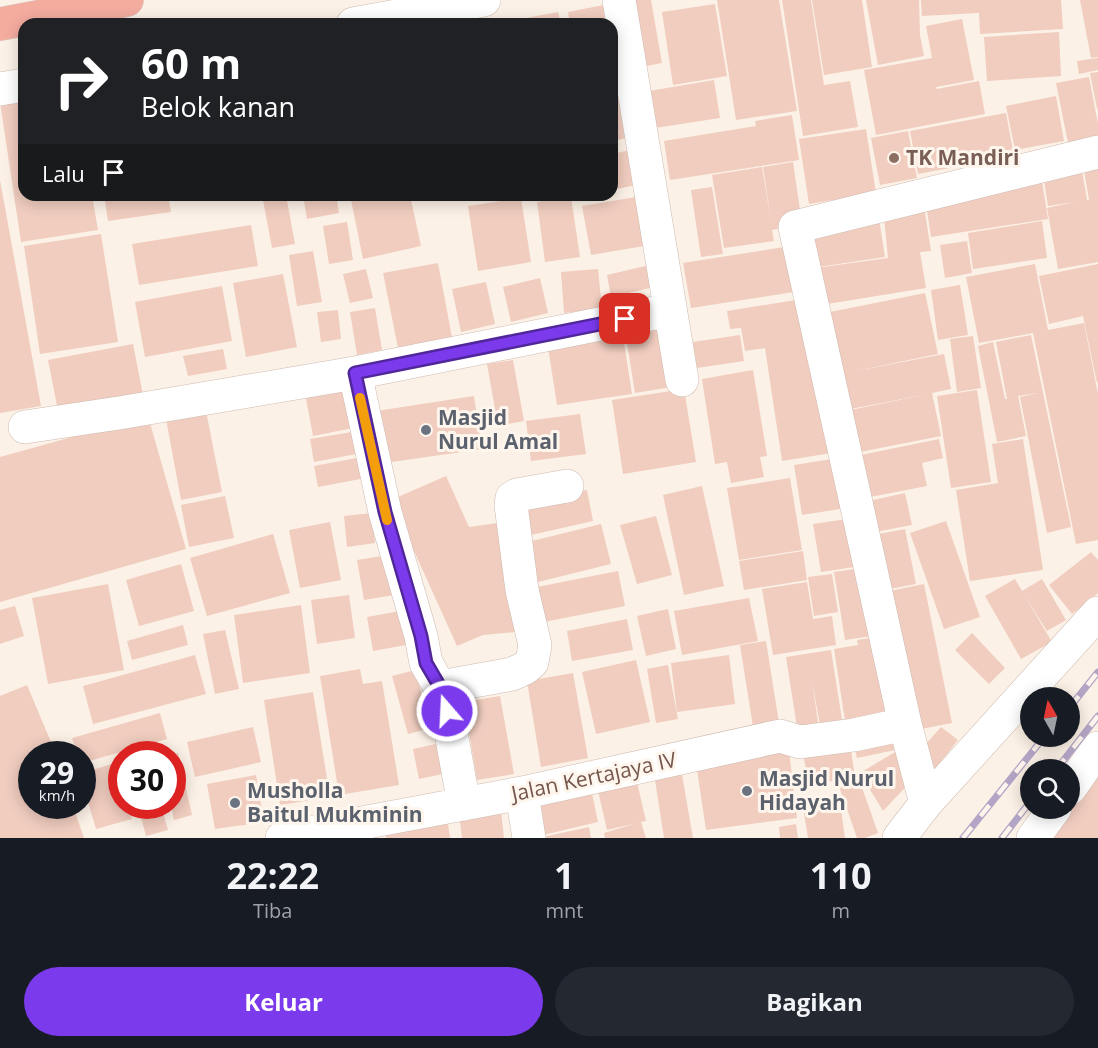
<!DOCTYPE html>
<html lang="id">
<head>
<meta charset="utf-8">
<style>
  :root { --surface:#171b24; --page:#242831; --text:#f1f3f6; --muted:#9ea1a6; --accent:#7c3aed }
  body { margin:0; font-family:"Open Sans",sans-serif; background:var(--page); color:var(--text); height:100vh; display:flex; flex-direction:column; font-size:22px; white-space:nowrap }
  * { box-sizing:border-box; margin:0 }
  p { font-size:20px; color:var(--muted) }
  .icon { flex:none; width:33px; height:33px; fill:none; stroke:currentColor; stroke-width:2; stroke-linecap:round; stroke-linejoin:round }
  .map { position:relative; height:838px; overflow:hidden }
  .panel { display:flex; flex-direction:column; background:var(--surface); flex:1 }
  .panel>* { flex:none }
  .banner { position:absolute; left:18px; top:18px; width:600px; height:183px; border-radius:18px; box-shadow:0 3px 15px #0003; background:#202124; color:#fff; overflow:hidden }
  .needle { width:39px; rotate:351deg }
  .controls { position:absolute; left:1020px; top:687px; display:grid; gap:12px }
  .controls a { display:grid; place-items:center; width:60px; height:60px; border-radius:50%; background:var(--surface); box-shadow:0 3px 15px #0003; font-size:30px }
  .speed { position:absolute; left:18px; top:741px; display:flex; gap:12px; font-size:30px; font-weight:700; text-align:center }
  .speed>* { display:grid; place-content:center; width:78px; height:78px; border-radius:50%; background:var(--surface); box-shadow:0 3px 15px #0003; line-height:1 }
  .speed small { font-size:15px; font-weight:400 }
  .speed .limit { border:9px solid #d22; background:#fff; color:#111 }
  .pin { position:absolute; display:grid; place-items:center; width:51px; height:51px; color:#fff; margin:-26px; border-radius:12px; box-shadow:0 3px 9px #0006 }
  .me { position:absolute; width:66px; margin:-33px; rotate:341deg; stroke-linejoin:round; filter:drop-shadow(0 0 4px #0008) }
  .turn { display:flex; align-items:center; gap:21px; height:126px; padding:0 24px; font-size:27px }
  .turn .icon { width:78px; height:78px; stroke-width:2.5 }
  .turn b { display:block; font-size:42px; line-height:51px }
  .then { display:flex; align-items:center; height:57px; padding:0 24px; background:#0003; gap:12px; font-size:22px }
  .eta { display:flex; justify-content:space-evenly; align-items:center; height:102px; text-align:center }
  .eta b { font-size:36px; font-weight:700; line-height:42px }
  .button { display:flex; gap:12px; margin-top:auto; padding:12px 24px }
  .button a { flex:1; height:69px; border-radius:36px; background:var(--accent); color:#fff; font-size:24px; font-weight:700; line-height:69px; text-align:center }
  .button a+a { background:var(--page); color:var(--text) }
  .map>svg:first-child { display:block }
  .building { fill:#f0cdbf }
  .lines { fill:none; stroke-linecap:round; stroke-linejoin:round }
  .street-casing { stroke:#cfbab0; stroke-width:34 }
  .highway-casing { stroke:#d8d0cd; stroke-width:34 }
  .street { stroke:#fff; stroke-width:33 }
  .highway { stroke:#f4ac9f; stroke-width:33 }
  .rail-casing { stroke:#b3a5c5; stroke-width:7 }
  .rail { stroke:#fef6ed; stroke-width:4.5; stroke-dasharray:14; stroke-linecap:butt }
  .route-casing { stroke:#51269a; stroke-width:15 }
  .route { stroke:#7c3aed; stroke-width:10 }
  .slow { stroke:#f59e0b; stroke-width:10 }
  .education-dot { fill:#8d6e63; stroke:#fef6ed; stroke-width:2 }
  .worship-dot { fill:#6b7280; stroke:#fef6ed; stroke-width:2 }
  .labels { text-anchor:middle; stroke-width:6; stroke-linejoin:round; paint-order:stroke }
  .education-label { font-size:21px; font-weight:bold; fill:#785e54; stroke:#fef6ed; text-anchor:start }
  .worship-label { font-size:21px; font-weight:bold; fill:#5b616d; stroke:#fef6ed; text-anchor:start }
  .street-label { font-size:21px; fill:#75564c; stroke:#fef6ed }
</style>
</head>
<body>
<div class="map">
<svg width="1098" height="838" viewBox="0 0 1098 838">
  <rect width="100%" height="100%" fill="#fcf1e6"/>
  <path class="building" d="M628,0h23l11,63 -21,4z
    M717,0h62l18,111 -61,9z
    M782,0h29l13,85 26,-4 8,46 -55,9z
    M812,0h50l10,67 -48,8z
    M866,0h53l1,35 4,21 -46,9z
    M921,0h140l2,29 -83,5 -1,-21 -57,3z
    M1080,0h18v57l-7,1z
    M614,3l15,80 -17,3v-62h-42l-2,-12z
    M715,4l12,72 -54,9 -11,-73z
    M558,12l3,12h-34l-1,-6z
    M962,19l12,61 -38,7 1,2 42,-8 6,33 -109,21 -12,-65 68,-12 -6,-32z
    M1059,32l2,44 -74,5 -3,-44z
    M1098,58v12l-19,4 -2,-13z
    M1098,72v37h-1l-7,-36z
    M1089,77l9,47v13l-30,6 -12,-60z
    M714,80l6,38 -65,10 -6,-37z
    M630,95l7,41 -25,5v-43z
    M1056,96l8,45 -49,9 -9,-44z
    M24,98v97h68l6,35 -77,12 -21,-140z
    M1006,113l8,43 -96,18 -8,-43z
    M792,115l7,45 -129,20 -6,-39 92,-15 -1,-5z
    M866,129l10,64 -67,11 -10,-65z
    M908,131l9,47 -37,7 -9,-47z
    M639,148l7,35 -34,7v-36z
    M1098,154v108l-40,7 -11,-61 27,-6 -26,4 -6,-39 38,-8 7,41h2l-7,-42z
    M793,162l9,62 -30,6 2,11 -50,7 -12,-73 50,-8 9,54 -8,-54z
    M1040,169l8,50 -117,18 -6,-40z
    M0,180l41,226 -41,7z
    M712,187l11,67 -22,3 -10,-67z
    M104,195h64l3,17 -63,9z
    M262,195h24l9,49 -23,4z
    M303,195h33l3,18 -32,6z
    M350,195h60l11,51 -58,13z
    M648,195l8,49 -65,11 -9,-49z
    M571,197l9,60 -35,5 -8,-60z
    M521,198l10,64 -53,9 -10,-65z
    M923,200l8,51 -11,1 6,36 -105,17 -6,-37 73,-10 -5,-50z
    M878,212l7,45 -74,11 -4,-42z
    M1042,221l5,37 -74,11 -5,-36z
    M347,222l6,38 -24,4 -6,-38z
    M251,225l7,41 -119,19 -7,-41z
    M101,234l17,108 -78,12 -16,-108z
    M967,241l5,32 -27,5 -5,-33z
    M797,245l10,45 -116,18 -8,-45z
    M313,251l9,51 -25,4 -8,-51z
    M438,263l16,85 -54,10 -17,-85z
    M658,263l5,22 -52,12 -4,-22z
    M1035,264l13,66 36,-7 14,71v146l-22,4 -43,-211 -54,10 -13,-66z
    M1098,264v118l-1,1 -14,-67 -34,8 -10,-48z
    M366,269l7,29 -23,5 -7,-29z
    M598,269l4,40 -38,4 -3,-41z
    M283,274l14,73 -51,10 -13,-74z
    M540,278l8,35 -37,9 -8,-35z
    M486,282l9,42 -34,8 -9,-43z
    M960,285l8,50 -30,5 -7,-50z
    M222,286l10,55 -87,16 -10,-55z
    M925,293l13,61 -87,18 93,-18 7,35 -19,4 9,43 -91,18 -9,-42 87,-18 -88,17 -20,-97z
    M808,298l30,154 -56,9 -17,-113 -20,3 -4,-23 -11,1 -3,-18z
    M375,308l7,42 -25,5 -7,-43z
    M338,310l3,29 -20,3 -4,-30z
    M666,319l12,67 -43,7 -11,-68z
    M622,330l10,64 -75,11 -10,-64z
    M740,335l4,26 -47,7 -4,-26z
    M1031,335l40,192 -24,6 -27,-136 17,-4 -19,3 8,40 -29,6 -19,-96 15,-4 12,57h2l-11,-57z
    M973,336l8,52 -24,4 -7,-53z
    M133,344l11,56 -85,16 -11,-56z
    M223,349l4,20 -39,7 -5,-20z
    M513,360l11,61 -26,5 -11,-62z
    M753,370l14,86 -7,1 4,20 -33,6 -4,-21 -12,2 -13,-85z
    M350,385l8,42 -45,9 -8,-43z
    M684,389l12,73 -73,12 -11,-74z
    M977,390l14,92 -40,6 -14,-92z
    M474,396l8,53 -104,15 -8,-52z
    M206,411l16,81 -41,8 -15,-81z
    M580,414l6,40 -55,7 -5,-40z
    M148,416l38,133 -186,53v-145z
    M358,431l4,22 -48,9 -4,-23z
    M939,439l4,19 -21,5 5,23 -67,13 -9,-42z
    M1023,439l20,131 -73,11 -14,-91 42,-7 -6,-39z
    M367,456l4,21 -53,10 -4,-21z
    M845,457l8,50 -51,8 -8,-50z
    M446,476l23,51 42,-6 15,110 -43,4 -26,11 -66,-146z
    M790,478l12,72 -63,10 -12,-72z
    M702,486l22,100 -40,9 -21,-100z
    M587,490l6,31 -62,14 -7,-32z
    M905,493l7,32 -42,8 -6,-31z
    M225,496l9,42 -45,9 -8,-42z
    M372,513l3,30 -28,4 -3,-31z
    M656,516l16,59 -35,9 -17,-59z
    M854,518l7,48 -40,6 -8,-48z
    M946,521l34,96 -36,12 -34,-96z
    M330,522l11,58 -41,8 -11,-58z
    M601,524l10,40 -77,19 -10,-40z
    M905,529l11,55 -37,7 -11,-55z
    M273,534l17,59 -83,23 -17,-58z
    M803,551l4,29 -63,10 -5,-29z
    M1091,552l7,8v33l-26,21 -23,-29z
    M388,555l6,40 -30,5 -7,-40z
    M181,564l13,47 -55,15 -13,-46z
    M868,567l11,68 -34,5 -11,-68z
    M618,571l7,35 -91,18 -7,-35z
    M832,574l6,38 -24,4 -6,-39z
    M1015,579l7,12 20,-12 24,41 -19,11 -24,-38 29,49 -31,17 -36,-63z
    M807,582l6,37 19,-3 4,29 -63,10 -11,-66z
    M108,584l16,86 -76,14 -16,-86z
    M924,584l28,139 -41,8 -31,-138z
    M349,595l6,43 -38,6 -6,-44z
    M749,598l9,43 -76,14 -8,-44z
    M301,605l9,68 -67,10 -9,-68z
    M15,606l9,30 -24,8v-34z
    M411,609l6,34 -44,8 -6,-34z
    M668,609l8,40 -30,7 -9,-40z
    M627,619l6,31 -61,11 -5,-30z
    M183,625l5,20 -56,15 -5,-19z
    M225,630l14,59 -24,5 -12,-60z
    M972,633l33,35 -16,16 -34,-34z
    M883,636l14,86 -50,12 -13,-85 24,-4 -1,-5z
    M766,641l14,88 -26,4 -14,-88z
    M831,650l13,82 -22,4 -10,-55 8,55 -21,4 -13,-83z
    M195,655l11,39 -113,30 -10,-38z
    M729,655l6,49 -58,8 -6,-49z
    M636,660l14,62 -54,12 -14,-62z
    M668,665l10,54 -22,4 -9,-54z
    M360,669l3,15 19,-3 17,104 -60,10 -19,-119z
    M415,670l16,58 -23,6 -16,-58z
    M573,673l15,85 -47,9 -14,-86z
    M27,685l29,69h-24v52h41l11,32h-84v-142z
    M313,692l17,105 -50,8 -16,-105z
    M500,696l14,78 -37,6 -13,-78z
    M160,713l7,26 -85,24v-9h-5l-5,-16z
    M253,727l8,35 -66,15 -8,-35z
    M941,727l17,13 -23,29 -18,-15z
    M901,728l4,20 -48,10 -5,-20z
    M849,737l6,40 -47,8 -6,-41z
    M436,744l7,30 -24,5 -6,-30z
    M900,749l15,28 -32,34 -23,-38z
    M789,751l8,67 -91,12 -10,-67z
    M178,753l14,62 -18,5 -3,-14h1v-51z
    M115,763l7,22v21h6l4,13 -36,10 -14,-47v-9z
    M680,763l13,75h-29l-11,-71z
    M634,769l12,52 -5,1 5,16h-41l-1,-5 33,-10 -30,7 -12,-52z
    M256,775l8,47 -49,7 -8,-45z
    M1098,775v63h-49l42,-56z
    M589,779l9,43 -55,13 -11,-43z
    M859,779l19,54 -13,5h-8l-18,-52z
    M839,795l6,43h-37l-6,-37z
    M500,802l4,36h-42l-4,-32z
    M138,806h23l7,24 -22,6z
    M447,816l3,22h-64l-1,-11z
    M796,824l2,14h-18l-1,-11z
    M589,827l2,11h-48v-1z"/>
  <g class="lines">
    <g class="street-casing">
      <path id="street" d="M619,0l63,380
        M353,24l131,-24
        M0,89l24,-4
        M355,373l30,139 36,124 5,27 14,24 7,24 17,93
        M25,427l94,-14 236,-40 315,-63
        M440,687l72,-13 13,-6 7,-6 3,-17 -13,-55 -11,-85 1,-7 5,-3 50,-9
        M1070,788l28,-40
        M522,793l7,45
        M926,803l-21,-79 -110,-497 303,-75
        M282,838l240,-45 258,-57 20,6 54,-7 51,-11
        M899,838l27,-35 172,-190
        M1033,838l22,-30"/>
    </g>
    <g class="highway-casing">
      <path id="highway" d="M0,24l127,-24"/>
    </g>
    <use href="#street" class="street"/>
    <use href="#highway" class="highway"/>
    <g class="rail-casing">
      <path id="rail" d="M1070,707l28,-35
        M1056,770l42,-54
        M963,838l82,-102
        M1002,838l28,-36"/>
    </g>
    <use href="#rail" class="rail"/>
  </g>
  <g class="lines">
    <g class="route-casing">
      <path id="route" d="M447,711l-7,-24 -14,-24 -5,-27 -36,-124 -30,-139 270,-54"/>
    </g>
    <use href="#route" class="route"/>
    <path class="slow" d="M360,398l27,122"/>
  </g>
  <circle class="education-dot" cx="894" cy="158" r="6"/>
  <g class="worship-dot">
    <circle cx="426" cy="430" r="6"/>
    <circle cx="747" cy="791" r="6"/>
    <circle cx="235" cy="803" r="6"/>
  </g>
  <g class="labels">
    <g class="education-label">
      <text x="906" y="165">TK Mandiri</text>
    </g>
    <g class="worship-label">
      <text x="438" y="425">Masjid<tspan x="438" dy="24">Nurul Amal</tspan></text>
      <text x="759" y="786">Masjid Nurul<tspan x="759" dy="24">Hidayah</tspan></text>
      <text x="247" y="798">Musholla<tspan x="247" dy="24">Baitul Mukminin</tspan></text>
    </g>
    <g class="street-label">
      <text transform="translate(594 777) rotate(-12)" y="7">Jalan Kertajaya IV</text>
    </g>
  </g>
</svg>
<div class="controls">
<a><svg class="needle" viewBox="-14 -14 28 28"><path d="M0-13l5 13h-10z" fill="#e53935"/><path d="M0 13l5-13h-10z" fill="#9ea1a6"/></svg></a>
<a><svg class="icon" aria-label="search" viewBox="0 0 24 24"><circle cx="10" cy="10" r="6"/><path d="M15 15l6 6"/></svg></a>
</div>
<div class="speed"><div>29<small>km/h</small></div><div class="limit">30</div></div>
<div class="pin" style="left:625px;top:319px;background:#d93025"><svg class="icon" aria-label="arrive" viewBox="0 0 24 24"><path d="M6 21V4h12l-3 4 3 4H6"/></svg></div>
<svg class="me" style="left:447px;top:711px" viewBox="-20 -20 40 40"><circle r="17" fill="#7c3aed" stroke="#fff" stroke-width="3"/><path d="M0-11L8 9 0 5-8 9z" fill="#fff"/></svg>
<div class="banner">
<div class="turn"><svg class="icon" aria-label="right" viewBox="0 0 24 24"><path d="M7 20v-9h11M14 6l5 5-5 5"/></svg><div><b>60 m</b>Belok kanan</div></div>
<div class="then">Lalu<svg class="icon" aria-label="arrive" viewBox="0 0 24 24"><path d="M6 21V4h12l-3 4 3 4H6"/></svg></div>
</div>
</div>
<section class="panel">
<div class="eta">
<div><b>22:22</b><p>Tiba</p></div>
<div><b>1</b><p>mnt</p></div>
<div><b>110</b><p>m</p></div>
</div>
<div class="button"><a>Keluar</a><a>Bagikan</a></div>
</section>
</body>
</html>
